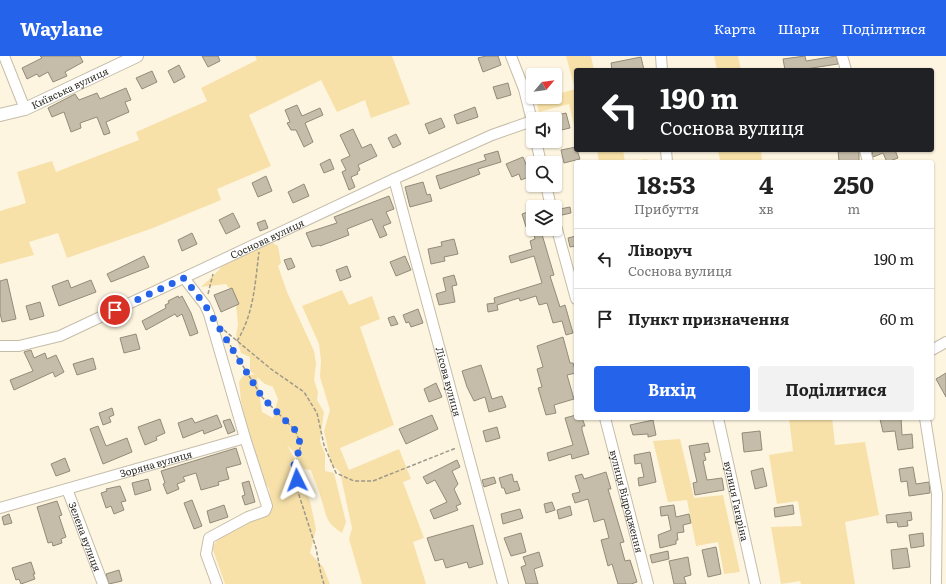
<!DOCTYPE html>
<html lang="uk">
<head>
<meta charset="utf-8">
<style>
  :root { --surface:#fff; --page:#f2f2f2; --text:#222; --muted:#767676; --line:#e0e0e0; --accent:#2563eb }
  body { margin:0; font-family:Literata,serif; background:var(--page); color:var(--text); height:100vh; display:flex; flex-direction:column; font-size:15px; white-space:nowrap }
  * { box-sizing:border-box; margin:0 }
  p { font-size:13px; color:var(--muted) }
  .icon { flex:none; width:22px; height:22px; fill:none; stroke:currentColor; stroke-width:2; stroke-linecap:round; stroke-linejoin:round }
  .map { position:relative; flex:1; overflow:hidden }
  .sheet { position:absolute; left:574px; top:104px; width:360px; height:260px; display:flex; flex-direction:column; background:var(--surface); border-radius:4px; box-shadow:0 1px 3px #0004 }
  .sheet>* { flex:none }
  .top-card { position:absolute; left:574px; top:12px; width:360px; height:84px; border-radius:4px; box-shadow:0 1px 3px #0004; background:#202124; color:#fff; overflow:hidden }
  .needle { width:26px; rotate:61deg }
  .controls { position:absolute; left:526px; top:12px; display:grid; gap:8px }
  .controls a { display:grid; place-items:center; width:36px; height:36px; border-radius:4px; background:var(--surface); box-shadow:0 1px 3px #0004; font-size:20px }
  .pin { position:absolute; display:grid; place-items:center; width:34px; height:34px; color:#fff; margin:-17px; border:2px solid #fff; border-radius:50%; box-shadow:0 1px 4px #0007 }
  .me { position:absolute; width:44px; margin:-22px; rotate:357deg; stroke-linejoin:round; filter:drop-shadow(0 0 3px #0008) }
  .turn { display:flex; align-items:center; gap:14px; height:84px; padding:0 20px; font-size:18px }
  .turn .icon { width:52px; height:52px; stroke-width:2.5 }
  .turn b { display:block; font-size:28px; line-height:34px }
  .eta { display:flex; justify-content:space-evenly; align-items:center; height:68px; text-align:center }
  .eta b { font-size:24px; font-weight:700; line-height:28px }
  .button { display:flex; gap:8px; margin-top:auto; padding:8px 20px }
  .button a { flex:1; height:46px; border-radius:4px; background:var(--accent); color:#fff; font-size:16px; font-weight:700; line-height:46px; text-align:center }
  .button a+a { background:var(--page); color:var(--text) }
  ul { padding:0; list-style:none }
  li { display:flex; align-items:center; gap:12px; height:60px; padding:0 20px; border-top:1px solid var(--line) }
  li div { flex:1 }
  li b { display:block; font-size:15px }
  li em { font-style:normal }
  header { display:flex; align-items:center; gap:24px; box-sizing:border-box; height:56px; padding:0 20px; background:var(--accent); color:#fff }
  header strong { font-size:19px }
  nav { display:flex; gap:22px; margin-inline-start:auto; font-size:14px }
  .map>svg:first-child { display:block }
  .green { fill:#f7e1a9; fill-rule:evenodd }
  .building { fill:#c5bda9; stroke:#928b78 }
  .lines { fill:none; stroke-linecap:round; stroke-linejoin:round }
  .minor-casing { stroke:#c5bda9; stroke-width:12 }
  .tertiary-casing { stroke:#c5bda9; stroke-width:14 }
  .path { stroke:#9e9889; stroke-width:1.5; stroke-dasharray:4 2; stroke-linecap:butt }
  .minor { stroke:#fff; stroke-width:10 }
  .tertiary { stroke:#fff; stroke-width:12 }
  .route { stroke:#2563eb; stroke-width:7; stroke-dasharray:0 12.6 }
  .labels { text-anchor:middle; stroke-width:3.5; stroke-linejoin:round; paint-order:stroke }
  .street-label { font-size:10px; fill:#2f2c24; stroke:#fff }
</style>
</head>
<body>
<header>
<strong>Waylane</strong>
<nav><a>Карта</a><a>Шари</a><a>Поділитися</a></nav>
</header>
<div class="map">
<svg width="946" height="528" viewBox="0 0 946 528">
  <rect width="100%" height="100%" fill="#fdf5e0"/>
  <path class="green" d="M255,0h137l18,48 -39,14 -6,-18 -28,12 -16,-32 -72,35 22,51 -54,23 4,11 -68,28 -86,30 -9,-25 -29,9 5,13 -34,9v-53l26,-8 -9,-31 35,-11 4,11 83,-32 -3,-8 71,-31 -6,-13 56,-28z
    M566,0h25l3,14h-18v64l-7,-30 -30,8 -3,-12 19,-3v-2l20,-6z
    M714,0h24l3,14h-24z
    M597,94h26l2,12 22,-3 1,3h-49z
    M718,94h43l1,11 51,1h-80v-2h-13z
    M264,182l14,8 3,17 -3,3 9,26 27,59 2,13 -2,16 4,12 -1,8 7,12 -4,29 5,13v17l9,2 12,49 -4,11c-18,-12 -15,-17 -21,-35 -2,-9 -7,-18 -10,-28l-7,-1 -11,-18 -6,-6 14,25 1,13 8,18 6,28 -6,24 13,14 7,17h-105l-13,-37 10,-13 50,-23 -3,-22 -11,-18 -17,-70 -2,-19 3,-5 5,-3 8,1 -5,-4v-14l-9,-4 -5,-17 2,-12 -3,-28 -9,-12 -25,3 18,-17 7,-11zM257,321l8,7 8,3 5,12 -5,19 -11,-6z
    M342,234l7,15 23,-9 8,23 -20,8 34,98 -54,23 9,22 50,-21 12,30 -8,3 21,56 -11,4 13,42h-64l-13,-45 3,-11 -12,-56 -9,-9 -7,-32 6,-21 -10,-33 1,-17 -2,-16 -17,-38z
    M789,362h43l3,27 30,-3 14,73 -34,7 10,62h-54l-1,-3 -19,3 -10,-57 31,-1 -4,-25 -21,3 -8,-49 24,-4z
    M680,383l14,59 29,-3 17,77 -16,2 -6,-32 -22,4 -9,-46 -19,2 -15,-61z"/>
  <path class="building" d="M40,0h40l3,6 -18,10 2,4 -14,6 -5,-10 -9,5 -2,-3 -10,5 -5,-11 20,-10z
    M202,0h16l2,5 -12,6z
    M486,0h12l3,9 -18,7 -5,-14z
    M805,0l1,5 30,-5 2,8 -39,6h-14l-2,-11z
    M641,1l3,13h-32l-1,-7z
    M179,9l6,12 -11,6 -6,-12z
    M152,15l5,11 -15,7 -6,-11z
    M508,27l3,12 -14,4 -4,-12z
    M126,32l5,12 -6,2 4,10 -23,10 4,11 -6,2 -7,-18 -17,6 1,5 -10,4 -7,-20 -12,5 -4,-9 27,-14 4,6 18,-7 3,6z
    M297,49l5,11 18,-8 3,7 -18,8 8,19 -9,5 -8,-17h-5l-4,-7 3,-1 -5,-12z
    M475,51l3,10 -21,7 -3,-9z
    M566,57l4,15 -13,3 -4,-15z
    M441,62l4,9 -16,7 -4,-10z
    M353,73l9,19 9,-4 6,12 -19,9 2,5 -3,2 1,2 -7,3 4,10 -6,3 -7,-18 4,-2 -5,-10 9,-4 -10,-21z
    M396,78l5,10 -8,4 -5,-10z
    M576,91l4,12 -16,4 -3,-13z
    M838,94h21v12h-20z
    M872,94h23l3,8 -11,4 -4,-9 -10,4z
    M498,95l3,11 -23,7 2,5 -40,15 -4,-13 50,-16 -2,-5z
    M523,101l8,19 -10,4 -2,-6 -7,3 -6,-13z
    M330,103l4,10 -10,4 -4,-9z
    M266,120l6,15 -14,6 -6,-14z
    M423,126l4,13 3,-1 2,7 -22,6 -5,-20z
    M304,128l5,12 -16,7 -5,-11z
    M389,140l5,13 -8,3 5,11 -8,3 4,9 -7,3 -8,-19 -25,10 2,6 -29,11 -1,-1 -7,2 -6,-14 31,-10 -3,-6z
    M570,151l1,6 -9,2 -2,-6z
    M533,154v15l-7,2 -4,-13z
    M233,157l7,14 -14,7 -7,-14z
    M265,164l3,8 -8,3 -3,-8z
    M541,175l13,44 -4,1 10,31 5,-2 8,28 -7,2 -4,-14 -9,2 -6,-20 -8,2 -3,-9 -16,5 -1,-3 -22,7 1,5 -10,2 -1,-8 8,-1 -1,-5 48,-15 -8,-27 -23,7 -2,-7 23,-7 -2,-8 5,-2 -1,-6z
    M192,177l5,11 -15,7 -4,-11z
    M576,180v10l-6,1 -2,-9z
    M454,183l4,15 -14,3 1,4 -14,3 -3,-15 14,-3 -1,-4z
    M144,200l5,11 -38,15 -4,-8z
    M405,200l6,14 -15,6 -6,-14z
    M291,202l4,9 -7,3 -4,-10z
    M347,210l4,11 -11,4 -4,-11z
    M454,219l3,10 -5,1 3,16 -16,3 -3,-11 10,-3 -3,-13z
    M7,223l9,40 -14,3 -2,-9v-32z
    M68,224l3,8 20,-8 5,12 -37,14 -7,-20z
    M232,232l7,16 -18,8 -7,-17z
    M178,240l1,2 3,-2 9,17 7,20 -8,3 -8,-22 -5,3 -2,-3 -29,16 -4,-9 24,-13 -1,-3 4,-2 -1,-2z
    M40,246l4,14 -14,4 -4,-14z
    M418,253l5,14 -12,4 -2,-5 -3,1 -3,-8z
    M394,260l4,8 -7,2 -3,-8z
    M136,278l4,15 -16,4 -4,-15z
    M563,281l7,26h3l3,10 -9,2 7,24 -20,6 2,8 -10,2 -8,-27 4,-1 -5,-18 6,-2 -6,-21z
    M31,294l3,8 11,-5 2,6 9,-4 8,17 -9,5 -2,-5 -39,18 -4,-10 23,-9 -9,-19z
    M93,302l3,11 -19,6 -4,-11z
    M481,309l11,34 10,-3 4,11 -17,5 -4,-15 -11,4 -7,-14 -5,-16z
    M946,317v24l-10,-18z
    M436,327l6,14 -13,5 -5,-13z
    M112,352l2,7 -5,2 2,5 -8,3 -4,-12z
    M217,359l5,12 -18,7 -1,-4 -20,8 -5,-15 14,-5 3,5z
    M432,359l6,14 -32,15 -7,-15z
    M576,359v3h6l3,8h-3v4l7,24 -17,5 -1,-5 -22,7 -2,-8 26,-8 -8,-27z
    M901,362l1,17 10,-1 1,14 -15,2 -3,-19 -12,1 -3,-13z
    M160,363l5,14 -9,4 1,3 -12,5 -7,-18z
    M230,363l5,12 -7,3 -5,-13z
    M653,364l3,15 -8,2v-3l-15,1 -3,-10z
    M98,370l8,20 21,-8 5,14 -29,12 -13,-35z
    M497,371l3,11 -14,4 -3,-11z
    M760,375l2,19 -18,2 -2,-19z
    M708,387l2,9 -6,1 2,7 -3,1 4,19 15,-2 2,12 -29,5 -2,-12 4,-1 -8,-36z
    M236,392l5,16 -15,4 3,11 -11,3 1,3 -18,5 -5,-17 -13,4 2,4 -8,3 2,5 -12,5 -4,-10 2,-1 -4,-12z
    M650,396l6,30 -17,4 -1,-8 6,-1 -3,-14 -6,1 -1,-9z
    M65,402l5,13 -14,5 -5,-12z
    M457,404l3,7 -8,4 6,13 -4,5 7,15 -5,2 2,4 -24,9 -4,-9 17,-8 -12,-22 -8,4 -4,-7z
    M913,411l3,17 13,-2 1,11 -21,3 -2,-15 -6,1 -2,-13z
    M763,412l4,18 -12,3 -4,-18z
    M606,416l5,17h-3l16,53 -4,1 5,18 5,-1 7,22 -6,2h-13l-6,-20 -4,2 -7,-26 8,-2 -5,-19 -10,3 -6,-23 -13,4 -3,-9 8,-2 -5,-16 7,-2 2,5z
    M512,418l2,8 3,-1 3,9 -14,4 -2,-6h-2l-3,-10z
    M494,421l2,6 -12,4 -2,-7z
    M148,423l3,11 -16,5 -3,-12z
    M249,425l6,21 -10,3 -3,-9 3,-1 -3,-12z
    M120,430l6,15 -5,1 3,8 -10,4 -3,-8 -5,2 -5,-15 6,-2 -1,-2z
    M192,444l10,26 -8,3 -10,-26z
    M57,445l5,14 -3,1 7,21 -5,2 1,4 -9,3 -1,-4 -4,1 -11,-36z
    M552,446l3,8 -9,3 -2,-9z
    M224,449l4,12 -18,6 -3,-12z
    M674,449l2,12 13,-3 2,9 -8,2 1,7 -7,1 1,7h-2v4l-16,4 -2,-13 13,-5 -3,-15 -7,1 -1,-9z
    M793,449l1,9 -19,3 -1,-9z
    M570,450l2,9 -13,4 -2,-9z
    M520,453l3,9 -20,6 -2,-10z
    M911,456l1,8 -5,1 1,5 -10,1 -1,-5 -10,1 -1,-8z
    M9,458l3,9 -8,2 -2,-8z
    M473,469l10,39 -14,4 -2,-6 -21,6 -3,-9 -8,2 -8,-23z
    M521,477l5,19 -15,4 -7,-18z
    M923,477l1,13 -13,2 -2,-13z
    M716,491l5,27 -13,3 -6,-27z
    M907,492l3,19 -17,2 -2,-19z
    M668,495l1,8 -17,4 -2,-8z
    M539,496l4,14 -9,3 4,15h-12l-5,-17 5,-2 -3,-8z
    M688,501l3,18 -7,2 2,7h-12l-5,-23z
    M31,506l4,12h-2l2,5 -14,5 -2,-5 -3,1 -4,-12z
    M119,514l3,11 -13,3 -3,-10z"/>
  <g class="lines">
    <g class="minor-casing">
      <g id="minor">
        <path d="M4,0l21,53"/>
        <path d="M511,0l13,33 9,36"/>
        <path d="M661,0l1,14"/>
        <path d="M842,0l4,14"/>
        <path d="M536,85l5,22"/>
        <path d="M666,94l1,12"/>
        <path d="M865,94l3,12"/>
        <path id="s1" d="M394,123l109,405"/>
        <path d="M546,129l5,22"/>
        <path d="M555,166l21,77"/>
        <path d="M184,222l21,27 4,9 36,124 22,68 -2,5 -17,6 -39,21 -3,16 11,30"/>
        <path id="s2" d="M0,290h19l41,-10 334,-157 98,-44 40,-14"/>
        <path d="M932,294l14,-8"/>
        <path id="s3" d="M605,362l43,166"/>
        <path id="s4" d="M718,362l37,166"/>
        <path d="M925,362l12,76 -1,90"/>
        <path id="s5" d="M67,433l36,95"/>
        <path id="s6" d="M0,452l245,-70"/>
      </g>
    </g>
    <g class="tertiary-casing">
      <g id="tertiary">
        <path id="s7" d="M0,59l25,-6 112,-53"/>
      </g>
    </g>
    <path class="path" d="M208,238l5,-20
      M224,274l47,39 33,23 13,21 7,32 12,28 18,8h19l83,-33
      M227,284l35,57 33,33 6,15 -6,19 4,31 17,53 5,26 3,10
      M237,285c17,-27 18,-58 22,-89"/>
    <use href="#minor" class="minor"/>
    <use href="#tertiary" class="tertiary"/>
  </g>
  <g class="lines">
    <path class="route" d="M115,254l69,-32 21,27 57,92 33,33 6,15 -7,19 3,16"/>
  </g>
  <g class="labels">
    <g class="street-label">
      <text dy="4" stroke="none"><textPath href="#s7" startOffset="75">Київська вулиця</textPath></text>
      <text dy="4" stroke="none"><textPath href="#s2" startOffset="290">Соснова вулиця</textPath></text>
      <text dy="4" stroke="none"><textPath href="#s1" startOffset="210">Лісова вулиця</textPath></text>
      <text dy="4" stroke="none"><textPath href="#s6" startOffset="162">Зоряна вулиця</textPath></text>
      <text dy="4" stroke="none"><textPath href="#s3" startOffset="86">вулиця Відродження</textPath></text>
      <text dy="4" stroke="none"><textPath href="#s4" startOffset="85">вулиця Гагаріна</textPath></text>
      <text dy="4" stroke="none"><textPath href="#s5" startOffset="51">Зелена вулиця</textPath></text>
    </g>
  </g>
</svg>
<div class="controls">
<a><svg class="needle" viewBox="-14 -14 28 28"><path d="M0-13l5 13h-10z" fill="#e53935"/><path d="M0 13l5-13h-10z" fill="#767676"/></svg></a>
<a><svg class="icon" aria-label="sound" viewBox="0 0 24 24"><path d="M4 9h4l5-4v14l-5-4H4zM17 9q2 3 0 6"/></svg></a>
<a><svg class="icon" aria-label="search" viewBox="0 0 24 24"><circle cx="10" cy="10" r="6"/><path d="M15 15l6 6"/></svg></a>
<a><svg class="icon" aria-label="layers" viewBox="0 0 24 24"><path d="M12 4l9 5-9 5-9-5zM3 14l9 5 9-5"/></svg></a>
</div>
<div class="pin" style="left:115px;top:254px;background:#d93025"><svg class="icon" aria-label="arrive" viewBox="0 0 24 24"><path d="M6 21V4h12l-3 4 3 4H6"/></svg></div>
<svg class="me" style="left:297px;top:424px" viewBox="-20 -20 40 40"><path d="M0-17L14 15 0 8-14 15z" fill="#2563eb" stroke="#fff" stroke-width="4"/></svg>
<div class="top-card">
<div class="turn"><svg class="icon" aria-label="left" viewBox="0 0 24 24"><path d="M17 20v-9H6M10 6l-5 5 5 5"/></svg><div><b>190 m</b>Соснова вулиця</div></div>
</div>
<section class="sheet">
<div class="eta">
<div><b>18:53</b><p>Прибуття</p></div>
<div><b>4</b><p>хв</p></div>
<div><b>250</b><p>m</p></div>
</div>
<ul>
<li><svg class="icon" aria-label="left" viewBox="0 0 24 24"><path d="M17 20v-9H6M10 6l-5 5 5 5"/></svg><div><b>Ліворуч</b><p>Соснова вулиця</p></div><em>190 m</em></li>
<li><svg class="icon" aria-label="arrive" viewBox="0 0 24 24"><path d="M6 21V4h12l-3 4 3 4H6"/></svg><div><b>Пункт призначення</b></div><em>60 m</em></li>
</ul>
<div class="button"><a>Вихід</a><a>Поділитися</a></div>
</section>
</div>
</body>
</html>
